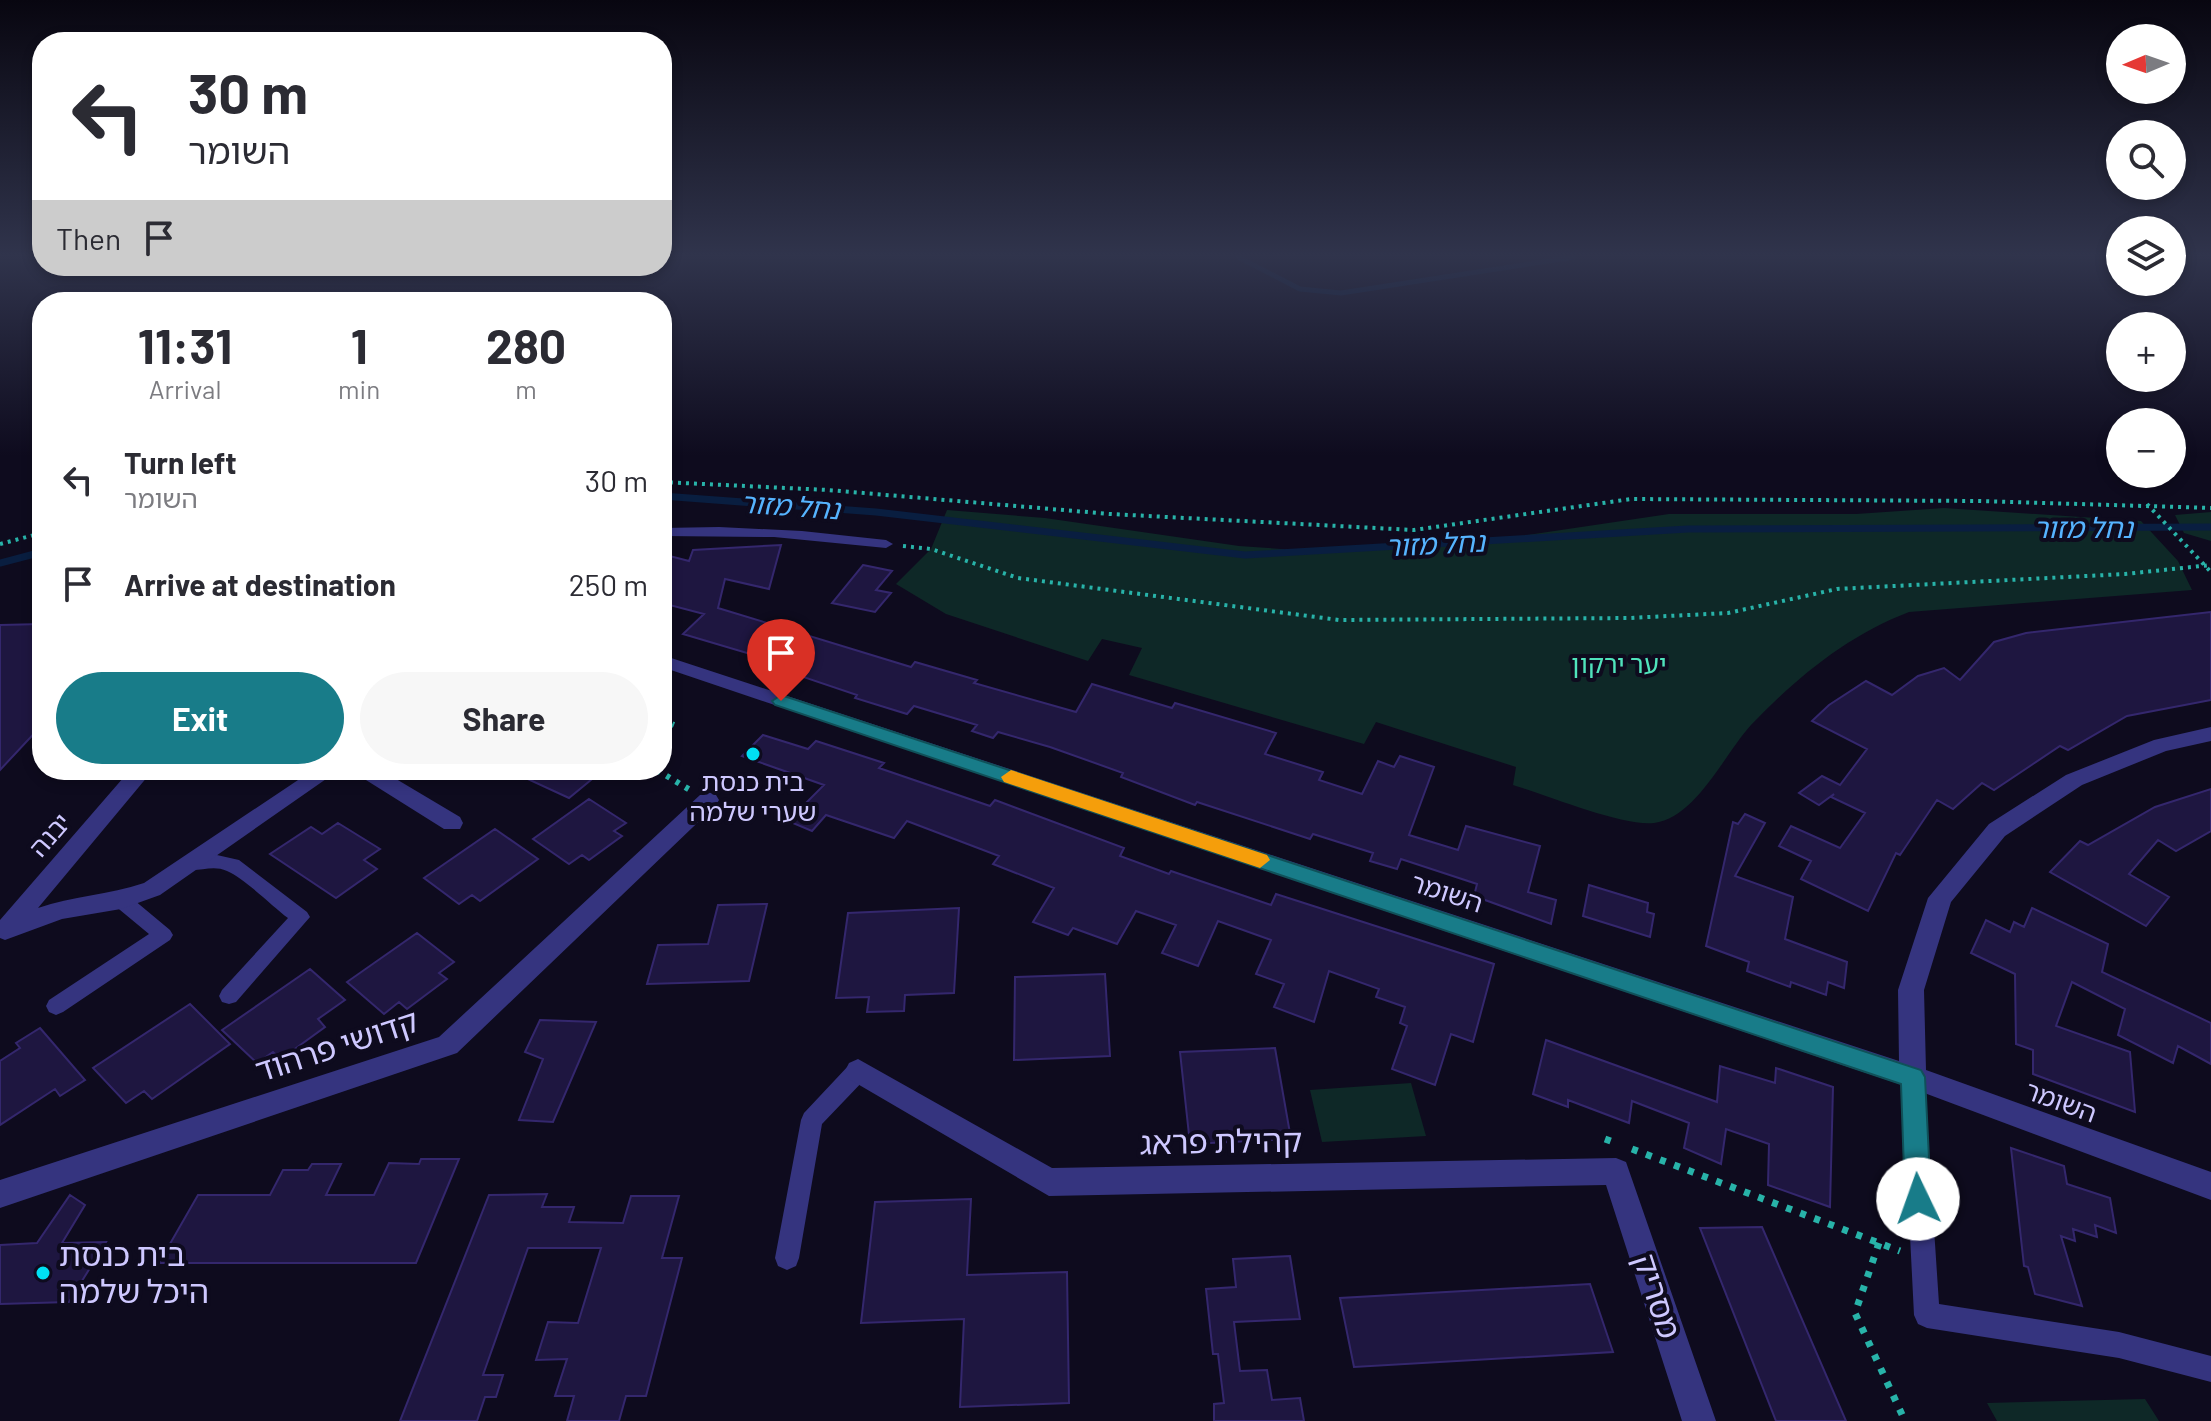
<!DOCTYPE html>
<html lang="en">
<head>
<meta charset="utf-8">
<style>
  :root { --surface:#fff; --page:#f7f7f7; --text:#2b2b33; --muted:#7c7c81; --accent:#187c89 }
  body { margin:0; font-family:Barlow,"Noto Sans Hebrew",sans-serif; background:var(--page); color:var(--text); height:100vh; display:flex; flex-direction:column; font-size:30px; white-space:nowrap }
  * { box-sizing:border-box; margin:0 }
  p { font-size:26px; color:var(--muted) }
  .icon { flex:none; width:44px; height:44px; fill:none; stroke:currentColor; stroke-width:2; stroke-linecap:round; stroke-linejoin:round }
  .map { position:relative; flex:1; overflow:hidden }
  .drawer { position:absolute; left:32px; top:292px; width:640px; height:488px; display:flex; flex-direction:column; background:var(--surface); border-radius:32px; box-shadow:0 4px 12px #0003 }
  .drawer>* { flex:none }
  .top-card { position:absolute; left:32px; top:32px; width:640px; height:244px; border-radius:32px; box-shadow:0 4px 12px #0003; background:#fff; color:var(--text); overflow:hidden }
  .needle { width:52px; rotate:268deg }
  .controls { position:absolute; left:2106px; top:24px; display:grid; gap:16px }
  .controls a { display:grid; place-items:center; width:80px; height:80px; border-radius:50%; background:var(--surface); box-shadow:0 4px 12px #0003; font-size:40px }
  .pin { position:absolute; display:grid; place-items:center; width:68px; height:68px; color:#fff; margin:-82px -34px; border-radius:50% 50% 50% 0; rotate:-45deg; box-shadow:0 0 8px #0007 }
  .pin .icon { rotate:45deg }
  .me { position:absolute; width:88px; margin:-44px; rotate:357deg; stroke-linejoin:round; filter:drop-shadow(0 0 6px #0008) }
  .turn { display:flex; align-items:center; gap:28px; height:168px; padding:0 24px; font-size:36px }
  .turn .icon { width:104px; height:104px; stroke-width:2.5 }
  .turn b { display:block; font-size:56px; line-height:68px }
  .then { display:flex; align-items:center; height:76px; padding:0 24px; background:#0003; gap:16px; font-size:30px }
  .eta { display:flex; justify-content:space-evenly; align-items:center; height:136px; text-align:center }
  .eta b { font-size:48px; font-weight:700; line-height:56px }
  .button { display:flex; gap:16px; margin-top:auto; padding:16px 24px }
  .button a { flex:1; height:92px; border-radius:48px; background:var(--accent); color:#fff; font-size:32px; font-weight:700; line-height:92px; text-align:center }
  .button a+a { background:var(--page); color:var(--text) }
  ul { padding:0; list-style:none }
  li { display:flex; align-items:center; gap:24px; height:104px; padding:0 24px }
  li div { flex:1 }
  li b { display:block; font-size:30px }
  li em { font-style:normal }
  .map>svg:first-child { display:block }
  .green { fill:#0e2827 }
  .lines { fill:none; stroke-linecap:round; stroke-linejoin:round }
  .stream-far1 { stroke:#091e40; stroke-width:5 }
  .stream { stroke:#091e40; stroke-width:7 }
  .building { fill:#1e1640; stroke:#34276d; stroke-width:2 }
  .path-far2 { stroke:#28b3a9; stroke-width:4; stroke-dasharray:3 5; stroke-linecap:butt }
  .path-far1 { stroke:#28b3a9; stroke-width:6; stroke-dasharray:4 7; stroke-linecap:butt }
  .path { stroke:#28b3a9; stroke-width:7; stroke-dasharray:6 9; stroke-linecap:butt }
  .lane { fill:#35347f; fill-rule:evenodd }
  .street { fill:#35347f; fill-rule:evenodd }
  .route { fill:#187c89; stroke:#105159; stroke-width:2 }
  .slow { fill:#f59e0b }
  .poi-dot { fill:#00dff3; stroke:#0e0b1e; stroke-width:3 }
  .labels { text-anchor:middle; stroke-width:8; stroke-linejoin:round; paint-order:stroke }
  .park-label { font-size:26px; fill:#50e3bc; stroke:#0e0b1e }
  .poi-label { font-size:26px; fill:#cec8ff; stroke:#0e0b1e }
  .street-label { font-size:26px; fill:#cec8ff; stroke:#0e0b1e }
  .water-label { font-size:28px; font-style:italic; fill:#56b4ff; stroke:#0e0b1e }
  .near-street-label { font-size:32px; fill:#cec8ff; stroke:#0e0b1e }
  .near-poi-label { font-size:32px; fill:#cec8ff; stroke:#0e0b1e; text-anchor:start }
</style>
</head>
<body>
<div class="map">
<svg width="2211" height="1421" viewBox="0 0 2211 1421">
  <rect width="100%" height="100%" fill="#0e0b1e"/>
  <path class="green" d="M1944,508l197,13 37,40 14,29 -283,22c-61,23 -113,66 -158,113 -26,28 -55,93 -97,98 -30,4 -108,-28 -141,-38l3,-18 -140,-45 -12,22 -235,-69 13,-27 -40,-9 -14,22 -142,-47 -50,-30 35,-35 16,-39 98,8 194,28 72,5 183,-11 175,-26h187z
    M2211,512v29l-27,-8 -9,-18z
    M1411,1083l15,53 -104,6 -12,-52z
    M2145,1399l14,22h-162l-10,-18z"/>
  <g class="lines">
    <path class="stream-far1" d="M1238,257l62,32 41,4 233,-36"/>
    <path class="stream" d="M662,496l214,16 369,43 443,-26 523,-2
      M0,563l42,-11"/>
  </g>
  <path class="building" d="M781,545l-12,44 -44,-10 -7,29 193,59 4,-5 62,18 -3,3 102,29 16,-28 80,24 3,-5 101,30 -11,21 58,18 -4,8 43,14 16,-33 16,6 6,-11 34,11 -25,68 49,15 8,-24 74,20 -12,46 28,8 -5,24 -77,-28 3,-12 -76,-25 -4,10 -27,-8 3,-8 -60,-19 -3,5 -113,-37 -2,3 -74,-28 2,-4 -73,-26 -52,-15 -5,6 -21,-7 5,-6 -63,-19 -7,8 -52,-16 2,-3 -98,-33 5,-4 -81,-24 21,-20 -42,-11v-49l27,7 4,-11z
    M863,565l29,6 -16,19 15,3 -16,19 -43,-9z
    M2211,612v88l-84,16 -59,34 -8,-4 -66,44 -12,-7 -29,26 -16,-9 -37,55 -4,-2 -28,58 -67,-32 10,-18 -32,-15 12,-20 49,22 25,-35 -34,-16 3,-3 -15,11 -20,-12 23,-17 18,9 27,-36 -55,-28 17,-16 37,-24 26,14 26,-19 26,-8 16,12 34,-38 32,-9z
    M42,624v101l-42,45v-145z
    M763,735l45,14 8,-8 68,22 -5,5 111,38 5,-6 129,48 -4,8 49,18 2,-3 100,34 5,-11 218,70 -21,78 -22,-8 -16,51 -43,-16 15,-43 -7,-3 5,-16 -29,-10 3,-8 -50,-18 -15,51 -40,-15 10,-23 -28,-10 15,-34 -53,-19 -20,45 -36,-13 14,-28 -40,-14 -19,33 -44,-16 -5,7 -35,-13 21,-34 -61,-24 6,-8 -92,-35 -13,17 -68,-23 -14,16 -24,-10 36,-36 -82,-29z
    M508,770h95l-34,28z
    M2211,789v42l-35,20 -18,-11 -29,34 40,23 -23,29 -96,-54 30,-31 8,4 67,-38z
    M589,799l37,24 -12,8 8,5 -33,24 -7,-5 -13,9 -36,-25z
    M1745,814l20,9 -30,53 58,21 -8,42 62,23 -3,26 -16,-6 -2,13 -35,-13 -1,5 -43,-16 2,-9 -43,-16 27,-124 5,2z
    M338,823l42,26 -16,11 13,9 -41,29 -66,-44 41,-27 11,7z
    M495,829l43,30 -58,42 -8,-6 -13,9 -35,-26z
    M1589,885l59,18 -1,9 7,2 -4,23 -67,-21z
    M767,904l-18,77 -102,3 11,-39 50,-1 10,-39z
    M959,908l-5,85 -49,2 -1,16 -37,1 2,-15 -33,1 12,-85z
    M2032,908l76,36 -6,28 109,51v41l-33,-18 -5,17 -55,-28 7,-26 -53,-27 -16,44 74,26 5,60 -102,-38v-24l-17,-6 -1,-70 -44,-21 15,-33 24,12 4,-10 10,5z
    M417,933l37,29 -15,11 8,6 -40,30 -8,-7 -15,12 -37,-32z
    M310,969l35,31 -27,19 7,8 -44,32 -8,-7 -16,11 -35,-33z
    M1105,974l5,82 -96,4 1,-83z
    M190,1004l40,40 -78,55 -8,-8 -18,12 -33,-35z
    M540,1020l56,2 -43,100 -34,-2 24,-61 -18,-7z
    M40,1028l45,52 -25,16 -5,-7 -55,36v-64l20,-13 -4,-5z
    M1546,1040l171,62 3,-36 55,17 1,-15 57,19 -3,120 -62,-22 1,-41 -43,-15 -5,35 -37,-16 5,-25 -57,-22 -3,22 -61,-23v7l-35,-13z
    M1275,1048l16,91 -101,5 -10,-92z
    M2011,1148l53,18 3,18 43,14 6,35 -21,-8 2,12 -24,-8 2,12 -14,-5 21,70 -47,-12 -7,-27 -4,-1z
    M421,1159h38l-43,104h-257l39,-68h72l13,-25h25l4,-6h29l-15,31h48l15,-32 30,1z
    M547,1194l-5,13h32l-5,15 54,1 8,-27h48l-17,62h20l-36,138h-20l-7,25h-52l7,-25h-19l12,-37 -31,1 12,-38 30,1 23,-75h-73l-45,127h20l-7,22h-11l-8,24h-77l89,-226z
    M70,1195l15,10 -23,38 44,-1 -37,60 -69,2v-59l37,-2z
    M971,1199l-4,76 100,-3 2,131 -109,4 4,-88 -103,4 14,-121z
    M1762,1227l84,194h-70l-76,-193z
    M1290,1256l10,63 -66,3 6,49 27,-1 5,30 28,-2 4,23h-90v-17l10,-1 -6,-49h-5l-7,-65 30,-2 -3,-28z
    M1590,1284l23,68 -259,15 -14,-69z"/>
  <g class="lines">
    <path class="path-far2" d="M662,482l166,8 282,24 304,16 217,-31 348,2 232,7
      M2147,504l64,68
      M0,544l42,-11
      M903,546l28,3 87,29 321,42 290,-2 99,-5 109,-24 288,-15 86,-9"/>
    <path class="path-far1" d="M662,720l12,5
      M657,770l33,20"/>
    <path class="path" d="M1605,1139l14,5
      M1632,1149l268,102
      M1879,1243l-24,70 50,108"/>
    <path class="lane" d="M719,527l83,4 84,9 7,4 -7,4 -112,-11 -112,-1v-8z
      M208,853l31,7 68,52 3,5 -74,85 -7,2 -7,-2 -3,-6 3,-6 66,-72c-16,-12 -44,-40 -61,-47 -15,-7 -29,2 -43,-2l-3,-5 3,-5z
      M121,893l7,2 42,35 3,5 -3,5 -107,72 -7,3 -7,-3 -3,-6 3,-6 100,-66 -35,-29 -2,-5 2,-5z
      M858,1062l8,2 3,7 -3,7 -44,46 -23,134 -3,8 -9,4 -9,-4 -3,-8 26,-138 3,-7 46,-49z
      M1913,1068l8,2 3,7 15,227 180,28 92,24v26l-92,-24 -192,-30 -9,-4 -4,-9 -12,-238 3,-7z"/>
    <path class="street" d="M662,655l1237,406 -1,-71 30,-92 61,-74 77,-49 88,-35 57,-13v14l-45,10 -84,34 -77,51 -54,66 -27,88 2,80 285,102v28l-300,-112 -1249,-421z
      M130,770h23l-115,138c34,-12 71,-13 106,-25l169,-113h26l-179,125 -39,14 -59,10 -57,21 -5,-2v-18z
      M354,770h27l79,47 3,6 -3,6h-16l-86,-54z
      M708,792l8,3 3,5 -3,5 -259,248 -457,155v-28l439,-143 261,-242z
      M858,1059l194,109 564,-10 10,4 90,259h-34l-76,-236 -557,11 -200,-117 -4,-8 4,-8z"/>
  </g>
  <linearGradient id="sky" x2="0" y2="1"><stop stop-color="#080610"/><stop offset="0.56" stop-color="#30344c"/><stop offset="1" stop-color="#30344c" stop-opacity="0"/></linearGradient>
  <rect width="2211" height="456" fill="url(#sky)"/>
  <path class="route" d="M781,695l1140,375 4,7 6,122 -3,9 -10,3 -9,-3 -4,-9 -4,-115 -1126,-379 -3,-4z"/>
  <path class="slow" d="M1011,770l256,85 3,5 -10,8 -256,-86 -3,-5z"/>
  <g class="poi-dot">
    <circle cx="753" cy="754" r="8"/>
    <circle cx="43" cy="1273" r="8"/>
  </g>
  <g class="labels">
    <g class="park-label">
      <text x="1619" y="673">יער ירקון</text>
    </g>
    <g class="poi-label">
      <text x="753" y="791">בית כנסת<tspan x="753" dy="30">שערי שלמה</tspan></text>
    </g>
    <g class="street-label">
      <text transform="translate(50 835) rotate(-49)" y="9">יבנה</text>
      <text transform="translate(1447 893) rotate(18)" y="9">השומר</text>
      <text transform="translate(2061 1102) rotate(20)" y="9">השומר</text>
    </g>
    <g class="water-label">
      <text transform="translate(790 506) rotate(4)" y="10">נחל מזור</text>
      <text x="2083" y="538">נחל מזור</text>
      <text transform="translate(1435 544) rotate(-3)" y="10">נחל מזור</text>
    </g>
    <g class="near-street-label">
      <text transform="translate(337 1046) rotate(-18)" y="11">קדושי פרהוד</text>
      <text transform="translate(1221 1142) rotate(-1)" y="11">קהילת פראג</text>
      <text transform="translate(1657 1296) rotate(72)" y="11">מסריק</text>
    </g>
    <g class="near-poi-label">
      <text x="59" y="1266">בית כנסת<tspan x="59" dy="37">היכל שלמה</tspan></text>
    </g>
  </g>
</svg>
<div class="controls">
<a><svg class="needle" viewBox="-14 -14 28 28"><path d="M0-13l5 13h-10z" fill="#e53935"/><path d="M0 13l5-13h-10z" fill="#7c7c81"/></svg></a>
<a><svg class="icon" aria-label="search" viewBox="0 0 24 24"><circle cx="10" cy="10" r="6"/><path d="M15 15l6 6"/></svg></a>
<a><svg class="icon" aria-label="layers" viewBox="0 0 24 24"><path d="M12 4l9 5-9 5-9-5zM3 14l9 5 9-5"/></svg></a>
<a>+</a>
<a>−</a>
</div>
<div class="pin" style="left:781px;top:701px;background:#d93025"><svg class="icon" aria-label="arrive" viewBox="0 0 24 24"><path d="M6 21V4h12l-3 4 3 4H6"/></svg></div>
<svg class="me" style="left:1918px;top:1199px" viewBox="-20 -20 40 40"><circle r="19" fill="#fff"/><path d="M0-13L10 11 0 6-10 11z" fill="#187c89"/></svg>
<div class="top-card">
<div class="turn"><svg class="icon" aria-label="left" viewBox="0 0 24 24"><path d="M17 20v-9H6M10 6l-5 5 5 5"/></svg><div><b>30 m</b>השומר</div></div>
<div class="then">Then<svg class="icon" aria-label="arrive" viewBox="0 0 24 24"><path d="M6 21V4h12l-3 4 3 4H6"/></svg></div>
</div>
<section class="drawer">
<div class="eta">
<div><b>11:31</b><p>Arrival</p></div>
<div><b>1</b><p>min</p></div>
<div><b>280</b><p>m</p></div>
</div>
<ul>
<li><svg class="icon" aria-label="left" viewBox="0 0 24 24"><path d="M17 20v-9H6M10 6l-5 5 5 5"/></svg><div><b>Turn left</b><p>השומר</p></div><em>30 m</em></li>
<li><svg class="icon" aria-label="arrive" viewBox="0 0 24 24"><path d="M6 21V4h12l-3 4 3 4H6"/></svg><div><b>Arrive at destination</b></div><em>250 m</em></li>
</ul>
<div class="button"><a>Exit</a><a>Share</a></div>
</section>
</div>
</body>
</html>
